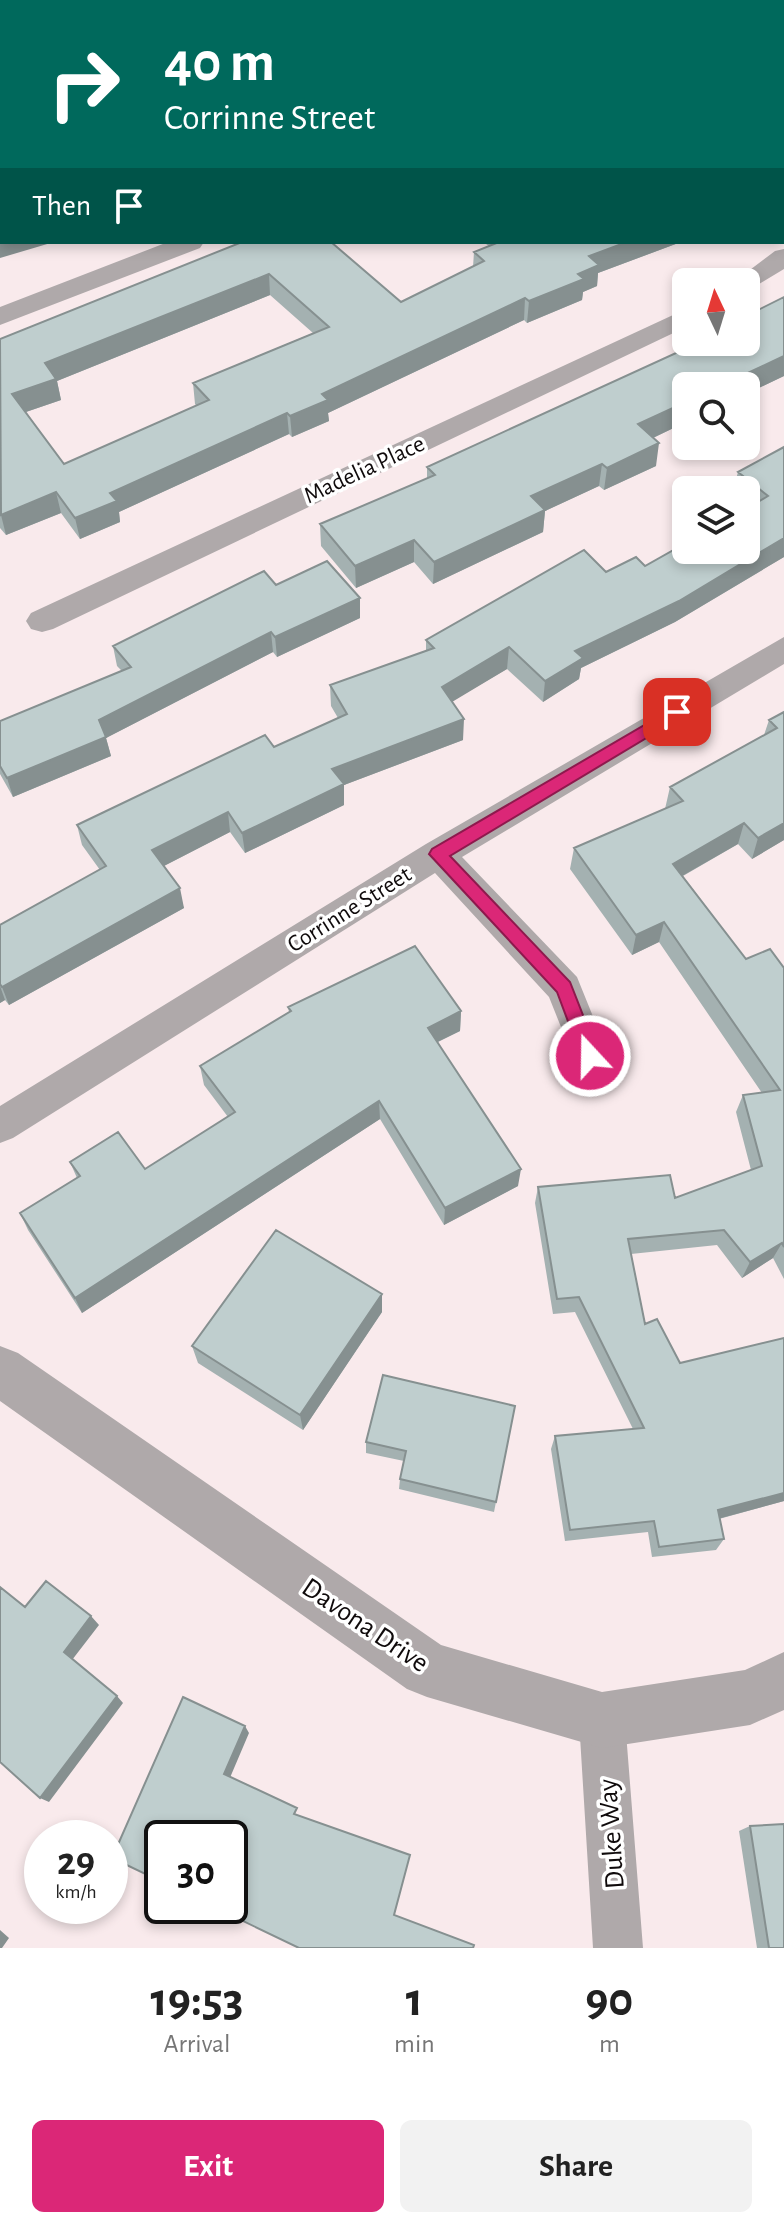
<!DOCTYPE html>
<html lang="en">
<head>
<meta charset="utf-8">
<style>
  :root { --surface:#fff; --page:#f2f2f2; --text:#222; --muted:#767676; --accent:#db2777 }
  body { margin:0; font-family:"Alegreya Sans",sans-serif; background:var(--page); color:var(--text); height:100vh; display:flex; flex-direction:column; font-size:30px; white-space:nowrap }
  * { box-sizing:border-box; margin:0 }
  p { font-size:26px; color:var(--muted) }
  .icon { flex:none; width:44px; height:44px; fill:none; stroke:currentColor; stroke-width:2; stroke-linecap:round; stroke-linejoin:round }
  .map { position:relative; height:1948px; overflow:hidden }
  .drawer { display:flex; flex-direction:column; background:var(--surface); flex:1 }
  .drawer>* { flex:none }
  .top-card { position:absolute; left:0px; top:0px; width:784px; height:244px; box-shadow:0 4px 12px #0003; background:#00695c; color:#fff; overflow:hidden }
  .needle { width:52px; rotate:356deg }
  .fabs { position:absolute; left:672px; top:268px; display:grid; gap:16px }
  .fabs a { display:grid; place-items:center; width:88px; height:88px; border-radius:12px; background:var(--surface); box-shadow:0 4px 12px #0003; font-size:40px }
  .speed { position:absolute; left:24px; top:1820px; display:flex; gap:16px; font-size:40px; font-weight:700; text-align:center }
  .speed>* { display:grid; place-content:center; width:104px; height:104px; border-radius:50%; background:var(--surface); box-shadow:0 4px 12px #0003; line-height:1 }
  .speed small { font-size:20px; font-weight:400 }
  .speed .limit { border:4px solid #111; border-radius:12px; background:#fff; color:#111 }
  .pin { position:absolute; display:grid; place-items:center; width:68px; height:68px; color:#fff; margin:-34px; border-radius:16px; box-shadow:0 4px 12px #0006 }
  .me { position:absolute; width:88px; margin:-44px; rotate:339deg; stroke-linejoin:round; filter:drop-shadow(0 0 6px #0008) }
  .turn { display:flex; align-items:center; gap:28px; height:168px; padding:0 32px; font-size:36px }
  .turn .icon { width:104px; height:104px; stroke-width:2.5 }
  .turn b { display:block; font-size:56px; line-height:68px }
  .then { display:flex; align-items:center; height:76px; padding:0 32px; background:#0003; gap:16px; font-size:30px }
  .eta { display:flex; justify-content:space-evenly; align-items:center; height:136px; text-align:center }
  .eta b { font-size:48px; font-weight:600; line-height:56px }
  .button { display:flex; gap:16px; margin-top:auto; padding:16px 32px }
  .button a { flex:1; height:92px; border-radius:12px; background:var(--accent); color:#fff; font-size:32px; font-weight:600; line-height:92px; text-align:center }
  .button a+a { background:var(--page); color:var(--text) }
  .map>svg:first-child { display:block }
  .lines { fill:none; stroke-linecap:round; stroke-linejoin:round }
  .minor { fill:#afa9aa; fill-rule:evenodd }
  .tertiary { fill:#afa9aa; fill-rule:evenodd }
  .wall { fill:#a4b1b1; fill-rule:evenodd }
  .shaded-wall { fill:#869090 }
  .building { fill:#bfcece; stroke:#869090; stroke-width:2; fill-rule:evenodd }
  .route { fill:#db2777; stroke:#8e194d; stroke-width:2 }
  .labels { text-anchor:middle; stroke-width:7; stroke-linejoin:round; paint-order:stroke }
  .street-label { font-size:24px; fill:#0f0a0b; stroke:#fff }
  .near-street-label { font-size:28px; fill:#0f0a0b; stroke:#fff }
</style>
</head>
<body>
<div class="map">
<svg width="784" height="1948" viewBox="0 0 784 1948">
  <rect width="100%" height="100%" fill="#f9eaec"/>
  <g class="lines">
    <path class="minor" d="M168,0h26l-27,2z
      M459,0h27l1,2h-27z
      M0,59h2v14h-2z
      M782,88h2v15h-2z
      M168,242h36l-4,6 -200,77v-18z
      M784,249v20l-38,23v-10h-12l41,-31z
      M686,309v18l-633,302 -11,3 -11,-3 -5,-8 5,-8z
      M784,637v27l-322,193 115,120 32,79 -6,11 -13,5 -13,-5 -28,-70 -114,-124 -422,265 -13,5v-37l426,-262z
      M602,1697l16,7 7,16 18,228h-50l-14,-228 7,-16z"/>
    <path class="tertiary" d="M0,1346l18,7 423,292 161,47 143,-22 39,-18v58l-34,15 -148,23 -175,-51 -20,-8 -407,-288z"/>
  </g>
  <path class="wall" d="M612,0h172v53h-2v-51h-164z
    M242,242l159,60 72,-35 1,-15 15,-6 -6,-4h198l-83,31 -1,13 -14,6 -1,8 -55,23 -3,-3 -196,93 1,8 -37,16 -3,-3 -170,78 1,10 -40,17 -19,-26 -55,22 -6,-7v-189zM270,295l43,38 -120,50 2,21 2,2 -133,58 -38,-52 35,-12 -4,-19z
    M784,297v79l-38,18v-8h-60v36l-33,16 3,28 -52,24 -5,-4 -54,25 -2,21 -110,52 -19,-22 -58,26 -35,-42 -1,-22 107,-45v-12l319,-125z
    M784,447v110l-109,65 -94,46 -2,11 -36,23 -36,-33 -55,32 11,39 -119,45v20l-99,48 -15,-21 -66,34 20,42 -175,97 -4,-5 -5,3v-78l100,-55 -18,-25 -5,-20 197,-78 64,-29 -7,-12 -1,-21 96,-34v-11l180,-68 39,-6 103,-59 -2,-2v-15h-13l5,-18z
    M276,585l84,13v20l-83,39 -4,-5 -167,86 5,18 -98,41 -13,-23v-53l122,-50 -5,-5 -4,-20z
    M784,712v128l-32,19 -14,-15 -55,32 63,83 38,9v311l-11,-21 -31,20 -25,-33 -86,9 14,70 35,39 104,-25v163l-65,18 5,20 -8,11 -64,7 -4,-25 -83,9 -14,-92 4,-13 78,-7 -58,-117 -22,2 -18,-111 3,-16 137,11 76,-28 -15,-58 7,-17 19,-2 -103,-151 -27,13 -62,-86 4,-21 91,-39 5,-22 94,-52 5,-15z
    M288,1007l173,4 -1,20 -22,11 80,144 -74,39 -64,-106 -298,194 -54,-83 -8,-17 57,-35 -7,-16 75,7 83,-52 -24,-32 -4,-19 89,-54z
    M382,1294v18l-79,118 -105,-67 -6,-17z
    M515,1406l-21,106 -95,-23 1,-10 4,-18 -38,-8v-11z
    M750,1826l34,122h-27l-18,-117z"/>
  <path class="shaded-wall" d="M2,234v8h52l-54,16v-23z
    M627,242h54l-83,31 -1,13 -14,6 -1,8 -55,23 2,-22 49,-27 11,-18z
    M269,274l1,21 -213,86 4,19 -44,15 -5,-21 33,-31z
    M525,298l-1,22 -196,93 1,8 -37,16 -2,-21 32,-22z
    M784,356v20l-38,18v-8h-26z
    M686,402v20l-52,25 4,-23z
    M287,413l2,21 -170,78 1,10 -40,17 -5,-21 35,-25z
    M659,443l-3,23 -52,24 3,-22z
    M602,464l-3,22 -54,25 -2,21 -110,52 1,-22 97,-66z
    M56,492l5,21 -55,22 -5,-20z
    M784,538v19l-109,65 -94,46 -2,11 -36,23 2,-21 30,-30z
    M414,540v22l-58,26 -1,-22z
    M360,598v20l-83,39 -2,-20z
    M271,632l2,20 -167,86 5,18 -98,41 -6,-19 92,-58z
    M509,647l-2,22 -65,39v-21z
    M464,719l-1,21 -119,45v20l-99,48 -3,-20 90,-64z
    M228,812l2,20 -74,38 -4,-20z
    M744,823l-6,21 -70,40 5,-20z
    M784,823v17l-32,19 6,-21z
    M180,888l4,20 -175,97 -7,-18z
    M664,922l-5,20 -27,13 4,-20z
    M0,986l5,14 -5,3z
    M461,1011l-1,20 -33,16 1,-19z
    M379,1101l1,18 -298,194 -7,-15z
    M521,1169l-3,17 -74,39 1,-17z
    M782,1243l-9,15 -31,20 8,-16z
    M382,1294v18l-79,118 -3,-15z
    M784,1493v8l-74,20 8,-11z
    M91,1616l8,9 -27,35 -8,-8z
    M117,1696l6,7 -74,99 -9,-4z
    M245,1726l4,7 -20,47 -5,-6z
    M0,1930l9,8 -7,10h-2z"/>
  <path class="building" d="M226,0h135l2,2h-143z
    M416,0h7l7,2h-16z
    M667,0h117v32l-2,-1v-29h-107z
    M0,82h2v152l-2,1z
    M242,242h89l70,60 83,-41 -10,-9 25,-10h128l-38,14 10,9 -21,9 6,5 -55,22 -4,-3 -203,96 6,6 -38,16 -3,-3 -177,80 7,8 -42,17 -19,-26 -55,23 -1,-176zM269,274l60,53 -136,56 16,17 -145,64 -52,-70 44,-15 -11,-16z
    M784,297v59l-64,30h-34v16l-48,22 21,19 -52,25 -5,-4 -71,32 14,14 -111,52 -20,-22 -59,26 -35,-42 115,-49 -8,-8 273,-125h46v-26z
    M784,447v91l-105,63 -104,50 8,7 -38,23 -36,-34 -67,40 22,32 -132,50 12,15 -102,49 -14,-21 -76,38 28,38 -178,99 -2,-3v-59l106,-59 -29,-41 188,-90 9,12 73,-33 -17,-29 104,-37 -8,-8 158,-90 22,22 30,-15 9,9 41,-23v7h60v-41l22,-13 -30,-24z
    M327,561l33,37 -85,39 -4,-5 -172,88 7,17 -99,41 -7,-12v-45l131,-54 -18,-21 151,-75 12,14z
    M784,712v111l-26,15 -14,-15 -71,41 73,95 24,-10 14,19v279l-2,-4 -32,19 -26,-32 -96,9 17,85 12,-5 23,44 104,-25v155l-66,17 6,29 -65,8 -5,-26 -84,9 -15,-94 89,-8 -65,-131 -22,2 -19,-112 132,-12 5,23 87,-32 -19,-71 37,-5 -116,-168 -28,13 -62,-87 109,-47 -13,-14 107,-59 -8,-8z
    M415,946l46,65 -33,17 93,141 -76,39 -66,-107 -304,197 -55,-85 60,-37 -10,-14 48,-30 27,37 90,-57 -35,-46 91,-55 -3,-4z
    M276,1230l106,64 -82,121 -108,-69z
    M383,1375l132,31 -19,96 -96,-23 6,-28 -40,-9z
    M46,1581l45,35 -27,36 53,44 -77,102 -40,-36v-175l25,20z
    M183,1697l62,29 -21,48 73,34 -3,6 116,41 -16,60 80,30 -1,3h-174l-87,-42h18v-68h-68v44l-50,-24z
    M784,1824v124h-15l-19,-122z"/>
  <path class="route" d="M677,706l9,6 -3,4 -233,140 120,126 29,74 -9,8 -9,-8 -24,-64 -128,-138 3,-5z"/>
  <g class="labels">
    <g class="street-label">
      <text transform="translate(364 469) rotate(-25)" y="8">Madelia Place</text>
      <text transform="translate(349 909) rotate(-32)" y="8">Corrinne Street</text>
    </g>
    <g class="near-street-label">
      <text transform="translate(366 1624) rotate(34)" y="10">Davona Drive</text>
      <text transform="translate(610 1834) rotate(-94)" y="10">Duke Way</text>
    </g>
  </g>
</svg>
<div class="fabs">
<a><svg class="needle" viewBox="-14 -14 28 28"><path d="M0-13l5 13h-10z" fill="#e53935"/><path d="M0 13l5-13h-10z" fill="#767676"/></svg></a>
<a><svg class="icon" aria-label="search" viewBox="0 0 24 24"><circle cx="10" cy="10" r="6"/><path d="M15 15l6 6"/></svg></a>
<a><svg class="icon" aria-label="layers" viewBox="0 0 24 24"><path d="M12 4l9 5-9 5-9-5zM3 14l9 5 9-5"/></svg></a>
</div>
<div class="speed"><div>29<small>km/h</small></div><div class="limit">30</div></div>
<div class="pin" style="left:677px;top:712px;background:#d93025"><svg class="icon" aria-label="arrive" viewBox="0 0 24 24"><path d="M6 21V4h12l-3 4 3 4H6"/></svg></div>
<svg class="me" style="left:590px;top:1056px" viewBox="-20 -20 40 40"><circle r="17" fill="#db2777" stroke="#fff" stroke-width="3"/><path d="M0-11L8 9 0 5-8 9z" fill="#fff"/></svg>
<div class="top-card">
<div class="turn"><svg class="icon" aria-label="right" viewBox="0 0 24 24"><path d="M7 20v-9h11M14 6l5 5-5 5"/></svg><div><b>40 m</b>Corrinne Street</div></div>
<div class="then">Then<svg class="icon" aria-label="arrive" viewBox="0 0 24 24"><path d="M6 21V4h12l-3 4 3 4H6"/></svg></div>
</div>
</div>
<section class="drawer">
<div class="eta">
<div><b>19:53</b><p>Arrival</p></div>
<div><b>1</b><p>min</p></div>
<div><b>90</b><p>m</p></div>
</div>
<div class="button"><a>Exit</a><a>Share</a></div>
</section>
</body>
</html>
